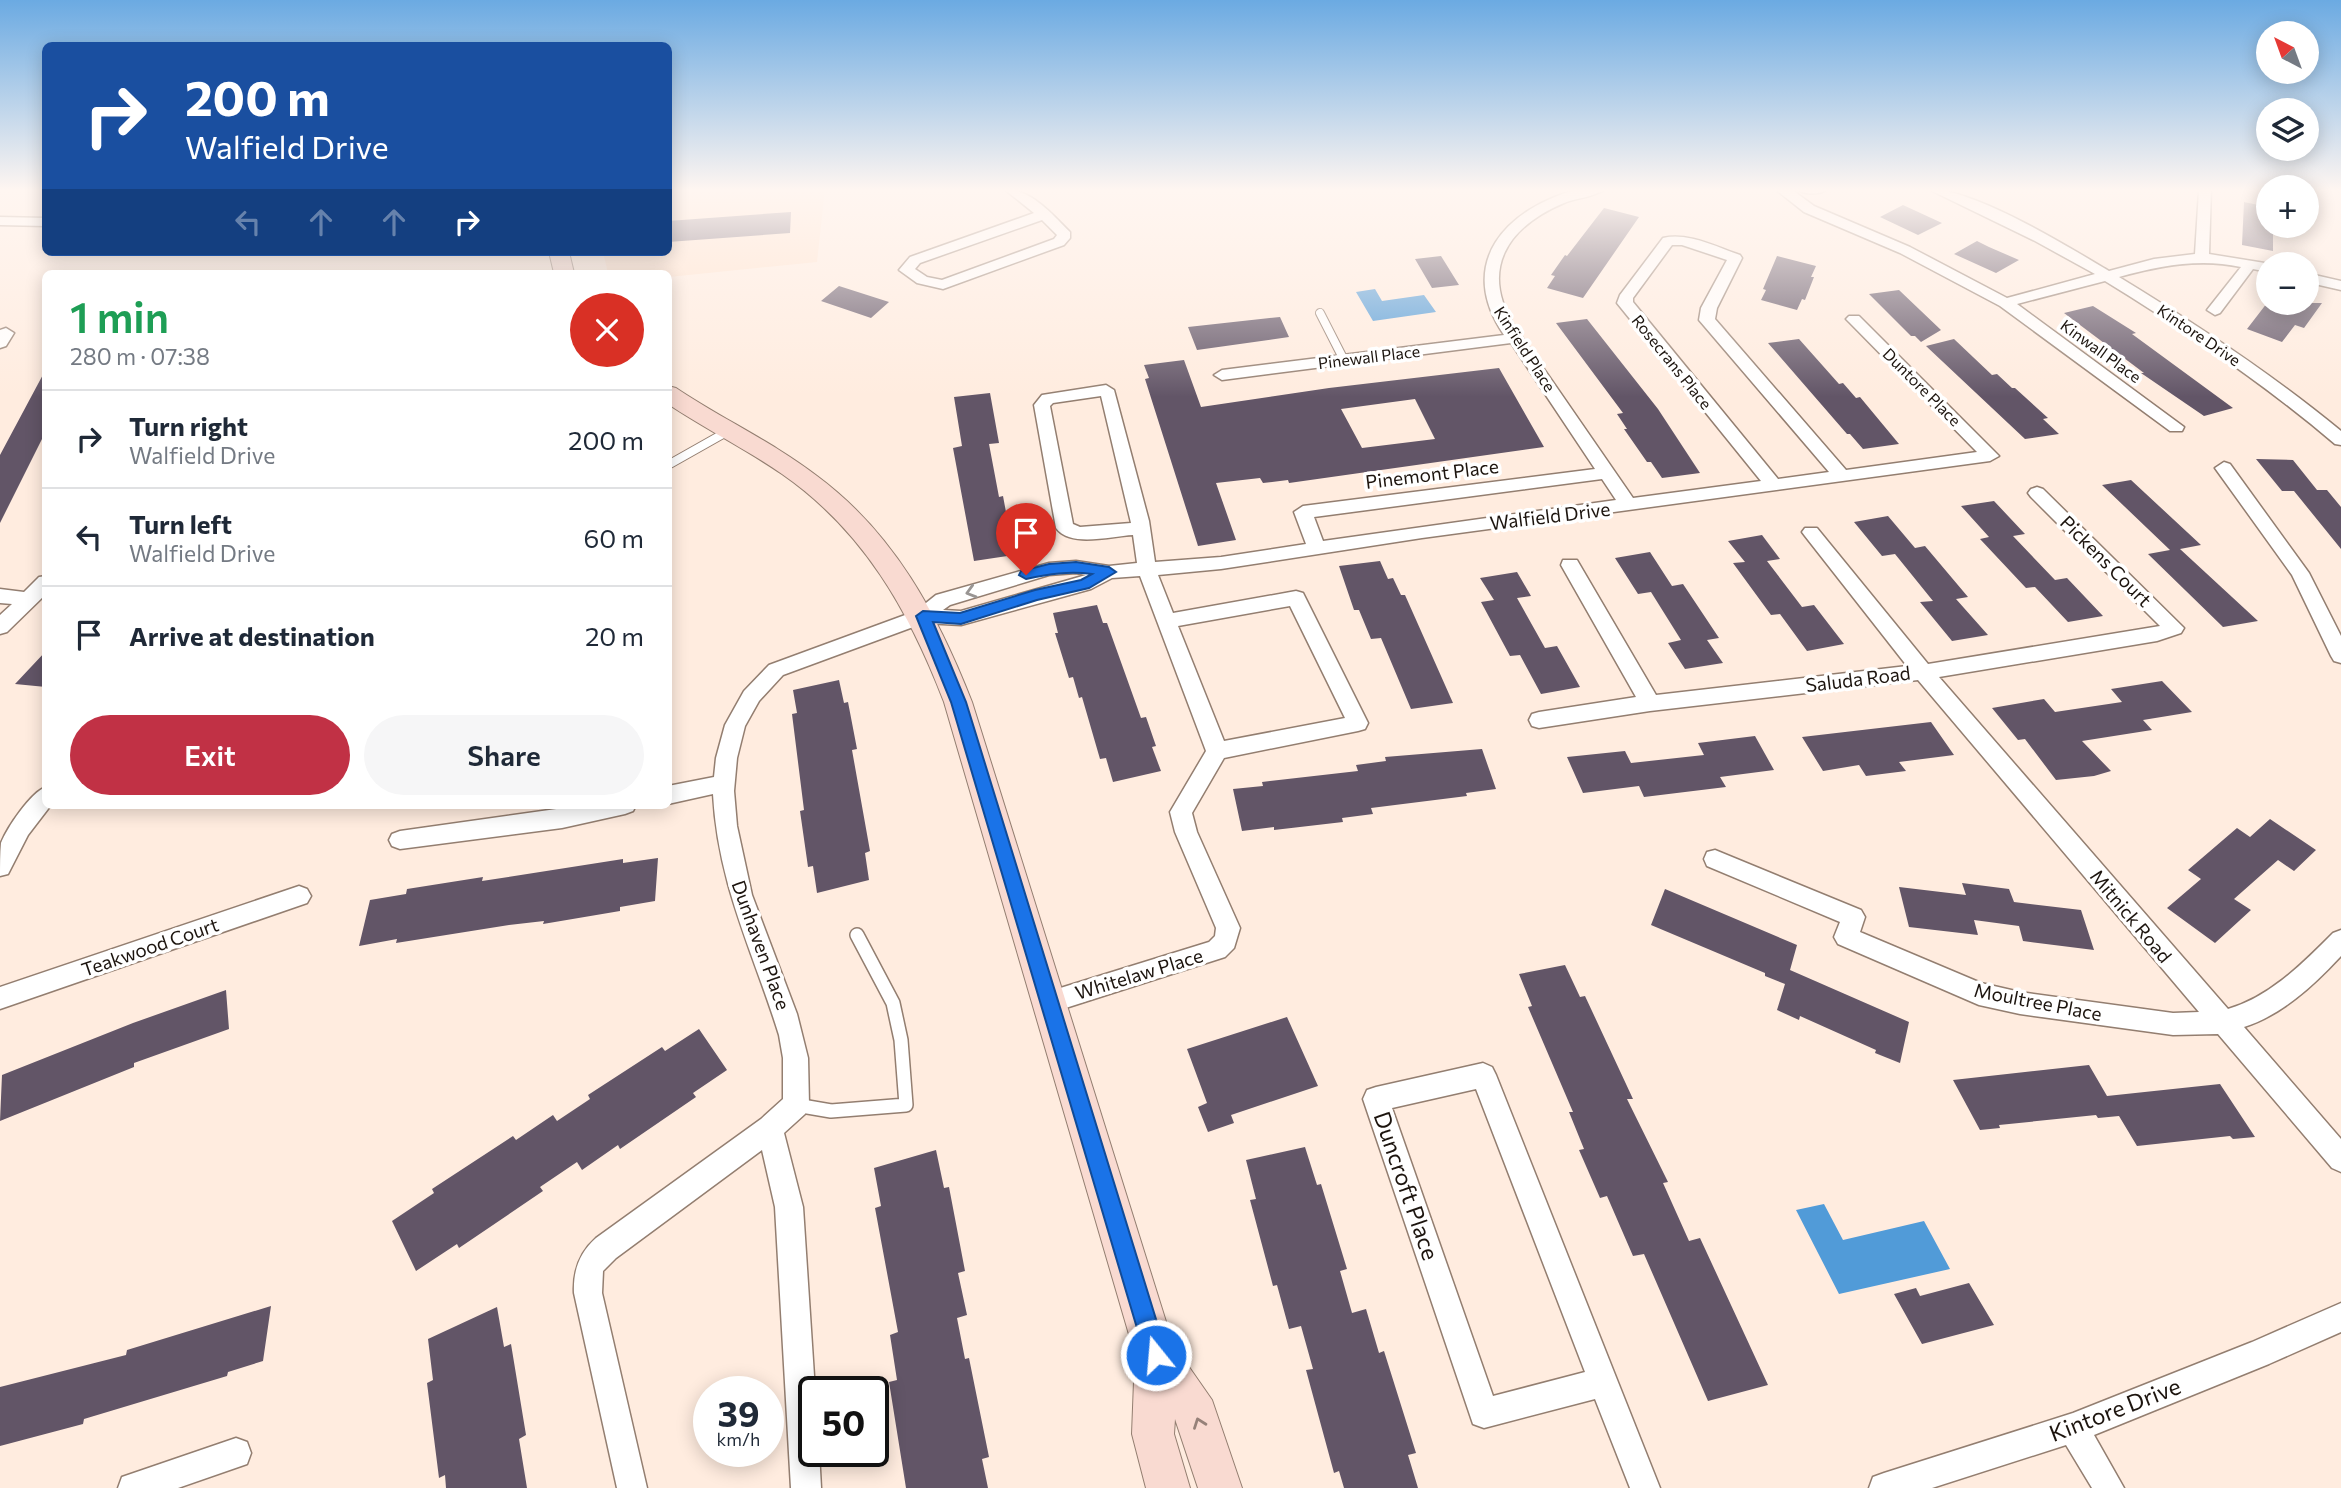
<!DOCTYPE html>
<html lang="en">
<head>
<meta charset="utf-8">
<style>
  :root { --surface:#fff; --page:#f6f6f7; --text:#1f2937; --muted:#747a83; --line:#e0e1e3; --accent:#c13145 }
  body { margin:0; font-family:Commissioner,sans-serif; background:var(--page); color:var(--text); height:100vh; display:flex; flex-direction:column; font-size:26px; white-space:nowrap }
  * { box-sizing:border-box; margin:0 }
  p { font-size:23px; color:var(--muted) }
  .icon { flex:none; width:38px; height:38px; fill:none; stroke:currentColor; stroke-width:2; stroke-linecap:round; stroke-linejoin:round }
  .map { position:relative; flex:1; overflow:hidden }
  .details { position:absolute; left:42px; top:270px; width:630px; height:539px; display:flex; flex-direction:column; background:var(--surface); border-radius:10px; box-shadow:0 4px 18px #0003 }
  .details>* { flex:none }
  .hud { position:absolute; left:42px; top:42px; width:630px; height:214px; border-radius:10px; box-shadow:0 4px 18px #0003; background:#1a4fa0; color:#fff; overflow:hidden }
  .needle { width:46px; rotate:319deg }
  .fabs { position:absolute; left:2256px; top:21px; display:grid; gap:14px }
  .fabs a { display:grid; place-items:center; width:63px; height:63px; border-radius:50%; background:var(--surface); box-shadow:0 4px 18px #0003; font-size:35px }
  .speed { position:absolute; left:693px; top:1376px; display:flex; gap:14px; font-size:35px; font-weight:700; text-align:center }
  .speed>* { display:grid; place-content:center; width:91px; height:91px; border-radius:50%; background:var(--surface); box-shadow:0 4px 18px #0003; line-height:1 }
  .speed small { font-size:18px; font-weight:400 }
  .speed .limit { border:4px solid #111; border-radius:10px; background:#fff; color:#111 }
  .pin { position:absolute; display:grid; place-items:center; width:60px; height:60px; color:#fff; margin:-72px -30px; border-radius:50% 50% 50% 0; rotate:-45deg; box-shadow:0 0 7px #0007 }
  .pin .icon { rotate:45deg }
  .me { position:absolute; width:77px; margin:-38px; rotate:343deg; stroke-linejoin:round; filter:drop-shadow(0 0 5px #0008) }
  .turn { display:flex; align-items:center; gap:24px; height:147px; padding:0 28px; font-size:32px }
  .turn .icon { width:91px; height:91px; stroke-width:2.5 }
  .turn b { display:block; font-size:49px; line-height:60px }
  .lanes { display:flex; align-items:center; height:66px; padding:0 28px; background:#0003; justify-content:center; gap:35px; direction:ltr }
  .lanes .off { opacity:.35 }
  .round { display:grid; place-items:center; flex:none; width:74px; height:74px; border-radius:37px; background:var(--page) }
  .headline { display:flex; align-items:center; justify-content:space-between; height:119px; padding:0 28px }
  h1 { font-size:42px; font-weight:600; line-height:52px; color:#1e9e55 }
  .action { display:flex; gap:14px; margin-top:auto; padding:14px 28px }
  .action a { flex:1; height:80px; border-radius:42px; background:var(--accent); color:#fff; font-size:28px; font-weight:600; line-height:80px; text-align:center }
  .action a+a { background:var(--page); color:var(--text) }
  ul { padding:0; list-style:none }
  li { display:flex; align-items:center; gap:21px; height:98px; padding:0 28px; border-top:2px solid var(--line) }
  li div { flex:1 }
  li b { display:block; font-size:26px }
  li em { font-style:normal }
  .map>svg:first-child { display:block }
  .built { fill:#ffe1cb }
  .water { fill:#519bd8 }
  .building { fill:#625567; fill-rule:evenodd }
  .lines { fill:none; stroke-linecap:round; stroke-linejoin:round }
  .lane-far1-casing { stroke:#937e70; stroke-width:10 }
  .lane-casing { stroke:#937e70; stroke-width:16 }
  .street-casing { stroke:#937e70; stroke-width:3 }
  .secondary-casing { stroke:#937e70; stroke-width:2 }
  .lane-far1 { stroke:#fff; stroke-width:8 }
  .lane { stroke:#fff; stroke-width:13 }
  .street { fill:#fff; fill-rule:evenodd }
  .secondary { fill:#f9dad1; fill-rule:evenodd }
  .oneway { stroke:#999593 }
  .oneway2 { stroke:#968179 }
  .route { fill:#1a73e8; stroke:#114b97; stroke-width:2 }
  .labels { text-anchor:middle; stroke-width:7; stroke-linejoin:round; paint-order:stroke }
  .far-street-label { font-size:16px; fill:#1c140e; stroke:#fff }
  .street-label { font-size:19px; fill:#1c140e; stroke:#fff }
  .near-street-label { font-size:23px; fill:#1c140e; stroke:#fff }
</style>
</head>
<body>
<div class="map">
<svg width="2341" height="1488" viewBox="0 0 2341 1488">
  <rect width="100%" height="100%" fill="#ffecdf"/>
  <path class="built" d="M669,189h156l-8,73 -148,15 -1,-4h-60l-5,-21h65z"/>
  <path class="water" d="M1375,289l7,12 42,-6 12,17 -63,9 -17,-29z
    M1824,1204l19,36 81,-19 26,48 -111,25 -43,-84z"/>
  <path class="building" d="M2244,202l24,5v19h5v25l-31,-6z
    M1903,205l39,18 -24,12 -38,-18z
    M1604,208l35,9 -56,81 -36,-10 8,-12 -4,-1 14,-20 2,1z
    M791,212l-1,21 -122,9v-21z
    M1977,241l12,6 30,13 -23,13 -42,-19z
    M1441,256l5,8 13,21 -27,3 -17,-29z
    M1777,256l39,10 -5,11h3l-9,23 -3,-1 -5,11 -36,-10 5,-10 -3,-1z
    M839,286l50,16 -18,16 -50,-17z
    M1899,290l42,40 -20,12 -6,-6h-4l-42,-42z
    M2267,303h55l-18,25 -9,-3 -13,17 -35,-13z
    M2093,306l43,27 -4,1 101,74 -29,8 -63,-43h3l-80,-60z
    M1280,317l9,20 -92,13 -9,-23z
    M1587,319l71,90 42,64 -38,5 -11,-16h-4l-23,-33h3l-10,-15 6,-1 -67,-90z
    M1799,339l40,45 4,-1 13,15 4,-1 39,47 -36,5 -13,-15h-3l-79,-91z
    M1954,339l38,36 5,-1 15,14h3l33,30 -5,1 16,15 -34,5 -99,-93z
    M1184,360l17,47 128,-19 170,-20 45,79 -255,36 -1,-3 -25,3 -3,-5 -44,5 20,57 -38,6 -53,-167 4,-1 -5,-13zM1415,399l20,40 -73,9 -21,-39z
    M46,369v62l-46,92v-68z
    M990,393l9,50 -10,1 10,53 4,-1 11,59 -40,6 -21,-113 9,-2 -8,-49z
    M2256,459l37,1 24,30h10l14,17v42l-47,-58h-12z
    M2131,480l70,65 -21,4 78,72 -35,6 -75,-73 22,-4 -68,-65z
    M1994,501l31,33 -12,2 42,44 12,-2 36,38 -35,6 -33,-35 -9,1 -46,-49 9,-2 -28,-31z
    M1888,516l27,32 10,-2 43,51 -12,2 32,36 -36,6 -32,-39 13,-1 -38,-47 -13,2 -28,-34z
    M1762,535l18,24 -13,2 35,46 12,-2 30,39 -37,7 -27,-37 -9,1 -38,-52 12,-1 -17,-21z
    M1650,552l22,34 11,-2 36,54 -12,2 16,23 -38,6 -17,-26 13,-3 -30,-48 -13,2 -23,-36z
    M1380,561l8,18 5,-1 8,17h4l48,108 -42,6 -30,-71 -10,1 -12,-29h-5l-15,-44z
    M1517,572l14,24 -14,2 28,50 12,-2 23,41 -39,7 -21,-39 -10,1 -29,-54 13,-2 -14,-22z
    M1097,605l6,18h4l34,95 5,-1 10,29 -4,1 9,24 -48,11 -7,-24 -6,1 -18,-62 -3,1 -6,-21 -4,1 -14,-45h3l-5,-20z
    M46,651v36l-31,-3z
    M839,680l5,23 4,-1 9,47 -5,1 18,101 -5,2 4,27 -52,13 -4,-27 -5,1 -8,-56 4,-1 -12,-96 5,-1 -4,-23z
    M2162,681l30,31 -49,8 9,10 -70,11 29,30 -17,5 -38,4 -31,-41 -7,1 -26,-32 52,-9 11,13 67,-10 -11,-13z
    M1931,722l23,33 -55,7 7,9 -40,5 -7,-11 -36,6 -21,-34z
    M1755,736l19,34 -54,7 6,10 -82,10 -5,-11 -56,7 -16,-36 58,-6 6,12 73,-8 -6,-12z
    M1482,749l14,40 -30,4 1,3 -96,12 2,6 -31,4 1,4 -69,8v-3l-32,4 -9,-42 30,-3 -1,-4 96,-11 -2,-6 30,-4 -1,-4z
    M2270,819l46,31 -22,21 -16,-11 -44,39 17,11 -36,33 -48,-35 34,-29 -13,-9 49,-42 13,9z
    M658,858l-3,43 -35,6v4l-77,13 1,-3 -35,4 -113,18 1,-4 -38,7 11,-46 36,-6 1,-5 76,-12 -1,4 141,-22v4z
    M1962,883l47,6 5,13 67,8 13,40 -71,-9 -4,-15 -45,-6 4,15 -69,-8 -10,-40 67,8z
    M1665,889l132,56 -7,25 119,52 -9,41 -25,-10 1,-3 -76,-34 -1,4 -22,-10 8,-26 -20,-8v-3l-114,-48z
    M1565,965l15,32 5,-1 48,103h-6l41,83 -5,1 26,58 11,-3 68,147 -60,16 -64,-147 -11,2 -26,-60 -7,2 -21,-48 5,-1 -15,-37h4l-45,-105 4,-1 -13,-32z
    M226,990l3,39 -95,34v4l-134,54 2,-46 131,-52z
    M1287,1017l31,69 -87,29 3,8 -26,9 -10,-25 9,-4 -20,-54z
    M699,1029l28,41 -34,23 3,4 -76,52 -2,-4 -36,25 -5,-8 -37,25 3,4 -84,57 -2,-4 -41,27 -24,-50 42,-28 -2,-4 81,-53 3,4 37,-25 4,6 33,-22 -2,-4 74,-48 3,4z
    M2089,1065l18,31 113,-12 35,53 -22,2 -3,-3 -93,10 -18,-30 -21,2 -2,-3 -97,10 1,3 -20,2 -27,-50z
    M1305,1147l12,38 4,-1 26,85 -7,2 12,42 14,-4 13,44 5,-2 32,102 -8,2 10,33h-74l-5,-17 -5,2 -28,-103 7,-1 -12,-43 -12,3 -12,-44 -4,1 -23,-86 6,-1 -10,-39z
    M936,1150l8,38 5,-1 16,84 -7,2 9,42 -10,3 8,41 4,-1 20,99 -7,2 6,29h-82l-17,-106 8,-2 -7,-45 8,-3 -23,-124 6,-2 -7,-38z
    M1969,1283l25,42 -72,19 -28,-50 22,-6 4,8z
    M271,1306l-8,55 -35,11 -1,4 -143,43 -1,5 -83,22v-59l126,-32 1,-5z
    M497,1307l7,40 7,-3 15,91 -7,4 8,49h-81l-1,-13 -6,3 -12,-95 6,-3 -5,-41z"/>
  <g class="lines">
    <g class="lane-far1-casing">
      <path id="lane-far1" d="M1320,313l24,47
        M668,465l62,-35"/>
    </g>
    <g class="lane-casing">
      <path id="lane" d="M796,1105l35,6 75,-6 -5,-65 -8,-37 -36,-68"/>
    </g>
    <g class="street-casing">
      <path id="street" d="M1004,189c27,0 48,25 66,43v6l-6,7 -121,44 -26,-6 -18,-13 11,-13 124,-44zM1042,220l15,15 -3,4 -112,41 -15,-3 -12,-8 5,-6z
        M1579,189h26c-10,8 -29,9 -41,14 -57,24 -85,67 -49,124l118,171 128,-17 -144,-178 3,-8 43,-57c25,-6 53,9 77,17l2,3 -25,50 -2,11 131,151 131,-18 -128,-130 -3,-3 3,-3h10l140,140 -9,5 -568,77 -201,31 -63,6 15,38 123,-22 7,2 65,130 -3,6 -7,2 -134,27 -32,55 5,19 43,96 -6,20 -9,9 -175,56 -9,-3 -3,-8 3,-8 168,-52 6,-6 1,-8 -41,-96 -5,-20 36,-61 -66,-175 -28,2 -21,11 -130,36 -37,-2 -141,52 -24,26 -14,25 -8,32 -3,33 3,35 15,69 45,119 11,44 1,47 -4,9 -21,19 19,74 12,184 -1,60h5l2,37h-30l-16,-281 -13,-57 -146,108 -13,13 -1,22 45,195h-30l-43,-195c-1,-22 5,-40 22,-55l165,-119 22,-20v-41l-4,-23c-26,-84 -61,-150 -66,-241l-45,10v-18l46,-9 2,-19 9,-33 19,-34 25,-26 147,-54 20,-16 113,-32 27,-2 33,5 28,-3 -4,-28c-21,1 -63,13 -77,-7l-22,-123 8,-10 64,-10 8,5 35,131 6,41 66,-5 85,-13 -12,-32 9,-6 292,-37 -84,-126 -289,37 -8,-5 8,-5 282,-35c-49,-72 2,-127 75,-146zM1672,245h10l45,15 -26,48 -2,12 130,152 -51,7 -145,-177v-4zM1101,396l30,127 -51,4 -7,-3 -23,-118 3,-3zM1602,479l14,21 -293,41 -9,-24zM1076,573l10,2 -125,36 -18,-1 7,-5 99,-30zM1290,606l55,112 -121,23 -46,-115z
        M1775,189h16l23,17 96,41 97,51 88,-24 -60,-33 -107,-52c47,0 139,57 181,82l45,-12 41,-5 4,-63 12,-2 -2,65 62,10h-3v8l-15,-3 -33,44 -5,2 -8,-5 34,-43c-42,-9 -81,-1 -122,10 77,47 153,97 222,154v14l-6,-1c-72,-61 -150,-114 -230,-163l-88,23 167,123 -2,4h-12l-170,-125 -100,-53 -96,-41z
        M1797,189h30c-7,6 -23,6 -30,0z
        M0,217l46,1v8l-46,-1z
        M2306,273l35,8v9l-35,-8z
        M6,328l8,5 -8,13 -6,2v-18z
        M2224,462l6,2 79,109 32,63v27l-7,-2 -3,-5 -39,-81 -77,-107z
        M2037,487l6,2 141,139 -3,5 -24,8 -218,36 289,332c42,-12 75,-46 105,-76l8,-3v26c-27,29 -59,59 -97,71l97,112v33l-9,-4 -114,-134 -45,1 -153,-21 -41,-9 -141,-61 -4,-7 6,-15 -133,-56 -3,-7 3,-7 8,-2 146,60 4,7 -5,15 121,51 39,9 153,21 26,-1 -281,-332 -268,31 -111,17 -7,-2 -3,-6 3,-6 7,-2 97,-15 -75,-132 2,-5h14l79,135 251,-29 -102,-130 -3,-4 3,-4h12l111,136 232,-38 -129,-129 -3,-4 3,-4z
        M46,576v18l-39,38 -7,2v-19l12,-11 -12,-1v-14l24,3 15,-15z
        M46,787v18h5l-23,30 -20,39 -8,2c0,-10 0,-23 1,-33 6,-15 30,-51 45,-56z
        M585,805h51l-3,6 -8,3 -63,14 -162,21 -8,-3 -3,-6 3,-6 8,-3z
        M299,886l8,3 4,7 -4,7 -307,106v-22z
        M1483,1063l9,4 4,8 164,413h-30l-35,-89 -111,29 -11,-4 -110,-325 4,-9 9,-3zM1476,1089l109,283 -92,24 -101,-288z
        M2341,1303v29l-72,32 -175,71 30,53h-32l-26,-43 -134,43h-63l4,-11 11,-4 189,-60 179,-71z
        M236,1438l11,4 4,11 -4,11 -69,24h-60l4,-11z"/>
    </g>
    <g class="secondary-casing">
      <path id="secondary" d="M549,252h20l5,21h-20z
        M668,386l8,2c46,31 97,54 141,88 77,57 121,139 155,226l201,642 39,56 30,88h-44l-23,-69 -1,15 16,54h-44l-14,-54 3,-79 -191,-653c-35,-91 -80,-171 -162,-228 -36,-25 -77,-45 -114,-70z"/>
    </g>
    <use href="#lane-far1" class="lane-far1"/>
    <use href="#lane" class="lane"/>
    <use href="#street" class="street"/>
    <use href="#secondary" class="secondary"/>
  </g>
  <defs><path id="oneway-chevron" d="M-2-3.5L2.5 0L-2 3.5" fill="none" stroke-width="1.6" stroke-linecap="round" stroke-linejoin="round" transform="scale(1.75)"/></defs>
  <use class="oneway" href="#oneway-chevron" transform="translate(971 592) rotate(164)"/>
  <use class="oneway2" href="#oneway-chevron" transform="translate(1199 1423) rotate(-110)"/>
  <linearGradient id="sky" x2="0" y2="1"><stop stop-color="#6baae2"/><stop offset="0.48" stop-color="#fff6f1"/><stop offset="1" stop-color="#fff6f1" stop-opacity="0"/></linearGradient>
  <rect width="2341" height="397" fill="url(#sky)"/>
  <path class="route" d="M1076,562l33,5 7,5 -27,16 -52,12 -76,24 -28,-2 33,80 201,653 -3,7 -8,4 -8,-4 -3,-7 -194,-653 -35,-86 7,-5 37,2 75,-23 46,-10 11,-6c-23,-3 -43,0 -66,5l-7,-4 2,-4 28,-7z"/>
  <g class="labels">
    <g class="far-street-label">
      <text transform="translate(2199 335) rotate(34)" y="6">Kintore Drive</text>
      <text transform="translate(1525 349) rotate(57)" y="6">Kinfield Place</text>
      <text transform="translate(2101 351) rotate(36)" y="6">Kinwall Place</text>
      <text transform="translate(1369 357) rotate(-7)" y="6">Pinewall Place</text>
      <text transform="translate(1672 362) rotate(51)" y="6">Rosecrans Place</text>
      <text transform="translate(1922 387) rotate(45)" y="6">Duntore Place</text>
    </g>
    <g class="street-label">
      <text transform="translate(1432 474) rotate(-7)" y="7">Pinemont Place</text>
      <text transform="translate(1550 516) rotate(-7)" y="7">Walfield Drive</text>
      <text transform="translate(2106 561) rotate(45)" y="7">Pickens Court</text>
      <text transform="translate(1858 679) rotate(-7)" y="7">Saluda Road</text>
      <text transform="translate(2131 916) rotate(50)" y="7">Mitnick Road</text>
      <text transform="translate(761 945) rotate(70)" y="7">Dunhaven Place</text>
      <text transform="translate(150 947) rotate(-19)" y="7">Teakwood Court</text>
      <text transform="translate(1139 974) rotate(-17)" y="7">Whitelaw Place</text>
      <text transform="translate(2038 1002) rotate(11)" y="7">Moultree Place</text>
    </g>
    <g class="near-street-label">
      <text transform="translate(1406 1186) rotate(71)" y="8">Duncroft Place</text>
      <text transform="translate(2115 1410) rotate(-21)" y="8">Kintore Drive</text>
    </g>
  </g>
</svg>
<div class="fabs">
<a><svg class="needle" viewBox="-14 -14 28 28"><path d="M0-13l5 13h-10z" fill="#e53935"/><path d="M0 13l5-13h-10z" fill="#747a83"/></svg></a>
<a><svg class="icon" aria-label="layers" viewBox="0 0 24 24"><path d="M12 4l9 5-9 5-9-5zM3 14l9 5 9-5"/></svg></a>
<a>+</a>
<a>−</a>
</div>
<div class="speed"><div>39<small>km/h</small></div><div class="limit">50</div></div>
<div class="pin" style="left:1026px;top:575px;background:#d93025"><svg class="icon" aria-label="arrive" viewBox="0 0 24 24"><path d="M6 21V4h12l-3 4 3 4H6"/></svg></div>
<svg class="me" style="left:1156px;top:1355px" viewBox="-20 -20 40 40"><circle r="17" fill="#1a73e8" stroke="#fff" stroke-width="3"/><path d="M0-11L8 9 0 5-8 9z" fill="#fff"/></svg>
<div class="hud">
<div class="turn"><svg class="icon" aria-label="right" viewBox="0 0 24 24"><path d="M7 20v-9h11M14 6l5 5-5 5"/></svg><div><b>200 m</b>Walfield Drive</div></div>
<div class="lanes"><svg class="icon off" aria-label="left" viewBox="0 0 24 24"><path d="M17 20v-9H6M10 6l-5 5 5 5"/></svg><svg class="icon off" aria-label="ahead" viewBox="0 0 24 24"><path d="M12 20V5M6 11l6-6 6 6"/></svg><svg class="icon off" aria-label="ahead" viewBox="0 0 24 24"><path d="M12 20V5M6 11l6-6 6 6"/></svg><svg class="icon" aria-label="right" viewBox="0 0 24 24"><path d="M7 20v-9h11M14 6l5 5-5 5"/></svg></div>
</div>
<section class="details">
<div class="headline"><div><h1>1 min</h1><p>280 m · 07:38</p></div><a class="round" style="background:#d93025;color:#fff"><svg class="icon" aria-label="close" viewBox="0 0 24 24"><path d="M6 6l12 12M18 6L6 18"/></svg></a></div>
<ul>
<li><svg class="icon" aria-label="right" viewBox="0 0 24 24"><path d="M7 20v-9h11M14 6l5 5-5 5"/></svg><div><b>Turn right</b><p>Walfield Drive</p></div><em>200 m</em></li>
<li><svg class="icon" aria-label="left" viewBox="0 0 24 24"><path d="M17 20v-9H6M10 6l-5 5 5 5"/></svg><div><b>Turn left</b><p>Walfield Drive</p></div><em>60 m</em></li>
<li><svg class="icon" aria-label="arrive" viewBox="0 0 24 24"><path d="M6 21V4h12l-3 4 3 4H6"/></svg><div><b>Arrive at destination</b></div><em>20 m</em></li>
</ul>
<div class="action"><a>Exit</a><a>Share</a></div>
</section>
</div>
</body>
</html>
